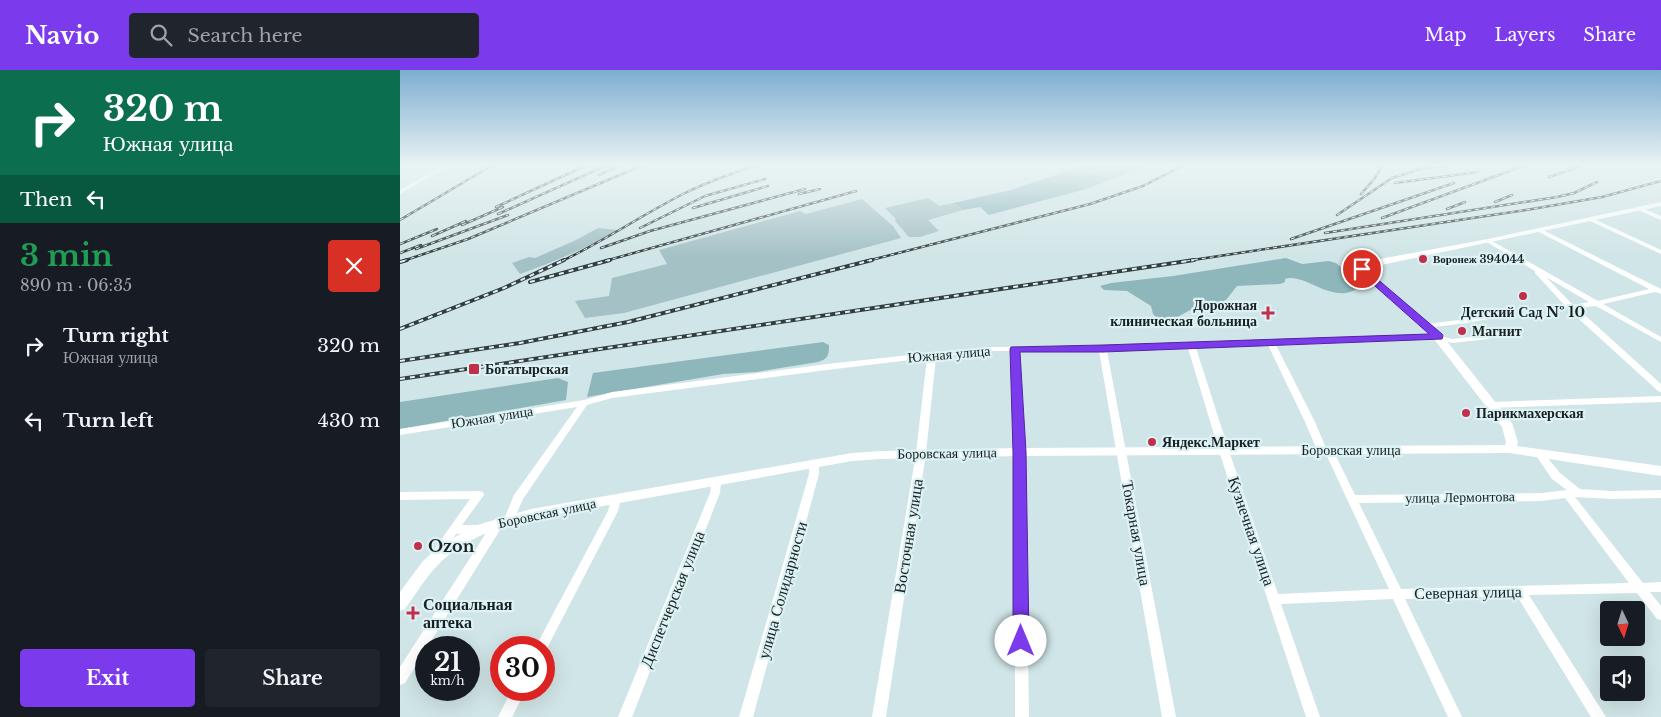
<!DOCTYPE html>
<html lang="en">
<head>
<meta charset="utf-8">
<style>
  :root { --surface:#171b24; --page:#20242c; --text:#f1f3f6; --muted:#9ea1a6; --accent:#7c3aed }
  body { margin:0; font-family:"Libre Baskerville",serif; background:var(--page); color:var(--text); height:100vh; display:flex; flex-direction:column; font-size:19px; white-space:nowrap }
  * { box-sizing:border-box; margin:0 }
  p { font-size:16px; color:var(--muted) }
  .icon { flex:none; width:28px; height:28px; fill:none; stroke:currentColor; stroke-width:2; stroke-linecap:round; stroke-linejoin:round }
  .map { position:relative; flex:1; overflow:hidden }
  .panel { display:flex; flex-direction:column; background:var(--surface); width:400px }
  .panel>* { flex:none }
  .top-card { background:#0b6e4f; color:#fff; overflow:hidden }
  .needle { width:32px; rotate:176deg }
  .controls { position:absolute; left:1200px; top:531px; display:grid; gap:10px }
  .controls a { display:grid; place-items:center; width:45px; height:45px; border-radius:5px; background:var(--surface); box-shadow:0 5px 20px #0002; font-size:25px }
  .speed { position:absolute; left:15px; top:566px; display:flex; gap:10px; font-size:25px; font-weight:700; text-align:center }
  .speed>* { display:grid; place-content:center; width:65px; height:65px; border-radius:50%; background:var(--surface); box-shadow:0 5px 20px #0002; line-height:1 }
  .speed small { font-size:12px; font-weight:400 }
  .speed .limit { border:8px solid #d22; background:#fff; color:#111 }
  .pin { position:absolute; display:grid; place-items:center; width:42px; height:42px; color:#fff; margin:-21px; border:2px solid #fff; border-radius:50%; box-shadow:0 1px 5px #0007 }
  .me { position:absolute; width:55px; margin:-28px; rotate:0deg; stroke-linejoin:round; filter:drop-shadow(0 0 4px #0008) }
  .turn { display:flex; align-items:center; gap:18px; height:105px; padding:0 20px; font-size:22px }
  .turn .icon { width:65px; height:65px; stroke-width:2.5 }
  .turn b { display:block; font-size:35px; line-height:42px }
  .then { display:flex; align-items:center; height:48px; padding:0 20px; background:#0003; gap:10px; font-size:19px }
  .round { display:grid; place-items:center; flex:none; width:52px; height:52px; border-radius:5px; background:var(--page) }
  .head { display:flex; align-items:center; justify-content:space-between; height:85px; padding:0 20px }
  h1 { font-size:30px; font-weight:700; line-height:38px; color:#1e9e55 }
  .primary-button { display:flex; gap:10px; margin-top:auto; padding:10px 20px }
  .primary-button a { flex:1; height:58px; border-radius:5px; background:var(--accent); color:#fff; font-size:20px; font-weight:700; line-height:58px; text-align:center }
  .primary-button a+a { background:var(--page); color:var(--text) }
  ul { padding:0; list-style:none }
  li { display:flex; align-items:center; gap:15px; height:75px; padding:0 20px }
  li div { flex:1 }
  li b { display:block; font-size:19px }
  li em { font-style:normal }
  header { display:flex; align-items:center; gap:30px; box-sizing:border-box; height:70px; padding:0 25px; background:var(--accent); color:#fff }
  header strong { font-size:24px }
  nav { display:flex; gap:28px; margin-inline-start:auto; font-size:18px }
  .search { width:350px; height:45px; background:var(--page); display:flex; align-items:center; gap:12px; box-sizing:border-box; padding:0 18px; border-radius:5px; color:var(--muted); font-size:19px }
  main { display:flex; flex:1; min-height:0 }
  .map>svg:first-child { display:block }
  .green { fill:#a4c1c5 }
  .forest { fill:#8eb7bc }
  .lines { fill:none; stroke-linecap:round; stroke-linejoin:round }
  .street { fill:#fff; fill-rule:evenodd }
  .secondary { fill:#fff; fill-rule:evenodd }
  .rail-far1-casing { stroke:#343d3e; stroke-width:2.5 }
  .rail-casing { stroke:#343d3e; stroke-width:4 }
  .rail-far1 { stroke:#ddf2f4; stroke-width:1; stroke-dasharray:4; stroke-linecap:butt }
  .rail { stroke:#ddf2f4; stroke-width:2; stroke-dasharray:5; stroke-linecap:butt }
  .route { fill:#7c3aed; stroke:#51269a }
  .poi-dot { fill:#c0304d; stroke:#ddf2f4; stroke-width:2 }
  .labels { text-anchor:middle; stroke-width:4.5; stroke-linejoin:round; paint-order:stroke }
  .far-poi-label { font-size:11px; font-weight:bold; fill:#192021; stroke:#ddf2f4; text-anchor:start }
  .poi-label { font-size:14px; font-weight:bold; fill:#192021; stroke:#ddf2f4; text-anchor:start }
  .street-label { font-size:14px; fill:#192021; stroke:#ddf2f4 }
  .near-street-label { font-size:16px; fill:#192021; stroke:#ddf2f4 }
  .near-poi-label { font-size:16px; font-weight:bold; fill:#192021; stroke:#ddf2f4; text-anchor:start }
</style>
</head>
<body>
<header>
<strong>Navio</strong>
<div class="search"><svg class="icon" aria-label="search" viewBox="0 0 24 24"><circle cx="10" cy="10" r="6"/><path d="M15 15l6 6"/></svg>Search here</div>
<nav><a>Map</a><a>Layers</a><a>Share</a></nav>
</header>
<main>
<section class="panel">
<div class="top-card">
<div class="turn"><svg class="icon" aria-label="right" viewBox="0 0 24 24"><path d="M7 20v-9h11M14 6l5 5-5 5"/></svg><div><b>320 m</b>Южная улица</div></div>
<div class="then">Then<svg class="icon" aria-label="left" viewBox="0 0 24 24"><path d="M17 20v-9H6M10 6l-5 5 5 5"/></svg></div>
</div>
<div class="head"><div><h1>3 min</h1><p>890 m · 06:35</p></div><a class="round" style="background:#d93025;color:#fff"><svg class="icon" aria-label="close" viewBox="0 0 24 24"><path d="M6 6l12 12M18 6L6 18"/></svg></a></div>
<ul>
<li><svg class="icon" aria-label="right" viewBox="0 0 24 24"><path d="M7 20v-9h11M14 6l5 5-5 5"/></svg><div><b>Turn right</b><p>Южная улица</p></div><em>320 m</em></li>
<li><svg class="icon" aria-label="left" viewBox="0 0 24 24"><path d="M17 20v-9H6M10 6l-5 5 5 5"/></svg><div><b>Turn left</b></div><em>430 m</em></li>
</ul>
<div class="primary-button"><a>Exit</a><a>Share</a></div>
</section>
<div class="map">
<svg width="1261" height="647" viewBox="0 0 1261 647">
  <rect width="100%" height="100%" fill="#d0e5e7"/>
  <path class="green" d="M680,96h66l-60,23 -9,-4 23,-9z
    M528,128l11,8 14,-3 10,7 -35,10 11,11 -19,6h-11l-14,-16 1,-2 -11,-11z
    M462,129l31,27 8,12 -277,75 -39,5 -10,-17 34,-5 3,-18 55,-14 -8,-14 141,-39 6,3z
    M198,158l20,2c-31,18 -64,32 -98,44l-8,-11 17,-6 6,1 41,-18z"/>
  <path class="forest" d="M679,97l22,10 -23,8 8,4 -97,26 -9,-8 -17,3 -10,-7 58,-13z
    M886,188l16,6 27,-3 7,2 20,16 3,8c-25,20 -54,-15 -74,-8v3l-5,2 -43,2 -11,14 -9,4 -25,5 -18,10h-8l-9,-1 -4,-4 -2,-8 -24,-15 -23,-1 -4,-4 11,-3 62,-7z
    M423,272l6,3c0,10 -1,14 -11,17l-62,10 -33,2 -136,23 6,-24z
    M158,308l10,4 -2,18 -166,29v-27z"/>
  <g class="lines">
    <path class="street" d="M41,96h7l-48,28v-4z
      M1238,138h4l19,8v4l-23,-10z
      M1188,148h4l69,32v4l-73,-34z
      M1139,158l122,61v5l-6,-2 -52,12 58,33v5l-65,-36 -19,2 84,76v8l-3,-1 -90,-82 -33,-36v-2l-50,-30 1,-1h4l108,61 51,-12 -112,-58v-2zM1146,207l43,25 -16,3z
      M1111,240h3l1,2 -1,2 -47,9 -41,5 -4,-2 4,-2 41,-5z
      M1038,265l14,4 36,-4 4,2 -4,2 -36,4 -14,-4 -162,6 39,77 11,26h6l23,47 186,-2 26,-3 -15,-11 -17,-25 -2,-2 2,-2h6l19,23 20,16 32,2 49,-1v8l-49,1 -37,-2 68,86 18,-1v10h-11l11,14v14l-4,-1 -20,-26 -108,2 77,122h-15l-74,-121 -112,3 57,118h-14l-55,-118 -112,5 39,113h-14l-87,-266 -31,-103 -81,3 69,366h-14l-63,-366h-80l6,101 4,265h-14v-265l-4,-101h-23l-52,6 -10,96 -40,264h-14l44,-264 11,-95 -100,12 -215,28 -25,7 -64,94 -10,23 -4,1 -4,-1 -1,-3 10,-24 63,-88 -177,28v-6l184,-29 28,-8 215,-28 101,-11 4,-1h3l53,-5h115zM868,275l37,77 12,28 2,2h6l64,137 -111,5 -49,-143 -33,-103zM1165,428l64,85 -228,6 -42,-86 182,-2z
      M1261,326v6l-169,6 -4,-3 4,-3z
      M414,389l3,2 2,2v11l-66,243h-14l70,-243v-11l2,-2z
      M316,407l4,1 1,3 -1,12 -88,224h-14l92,-224 2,-15z
      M79,421l4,1 1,3 -22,30h17l4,1 1,3 -1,3 -27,2 -15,23 -4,2 -4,-2 -2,-3 2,-3 37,-52 -70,1v-8z
      M216,425l4,1 1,3 -3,12 -73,141 -1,1v-5h-9l2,-4 71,-133 4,-15z
      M99,448l4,1 1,3 -1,3 -98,158 -5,2v-18l95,-148z
      M112,620h14l-14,27h-14z"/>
    <path class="secondary" d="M1261,132v4l-294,62 3,5 72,62 70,88 6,19 -1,4 144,20v10l-152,-23 -489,3 -139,3 -29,2 -321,58c-34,9 -69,20 -93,46 -13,13 -22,29 -33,44l-5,2v-19l23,-31 15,-14 36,-21 57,-17 321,-56 29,-2 139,-3 485,-3 1,-3 -4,-15 -68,-88 -70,-62 -6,-10 11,-6 119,-22z"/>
    <g class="rail-far1-casing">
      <path id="rail-far1" d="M199,105l19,-9
        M1149,107l32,-11
        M995,113l83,-11
        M399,124l21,-5
        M961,124l14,-16 7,-12
        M1095,132l17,-7
        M96,137l89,-41
        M293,138l75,-22
        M1047,139l18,-7
        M98,144l107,-48
        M937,145l55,-37 28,-9 23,-3
        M982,148l141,-52
        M0,150l91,-54
        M62,155l41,-18
        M240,158l65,-32 60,-17
        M925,163l232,-36 17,-4 23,-11
        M32,166l34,-15
        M891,169l163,-56
        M0,174l37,-15
        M201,178l49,-17 155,-42
        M16,179l92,-34
        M0,183l21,-8
        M3,191l65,-22 173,-73
        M162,191c42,-20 80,-46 121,-67 22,-11 47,-20 71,-28
        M205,191l251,-70
        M467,191l223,-57 53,-18 39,-20
        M786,191l346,-52 70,-12 59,-16"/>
    </g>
    <g class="rail-casing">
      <path id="rail" d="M0,192l7,-2
        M130,212l80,-22
        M0,259l104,-41 60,-28
        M0,291l120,-18 108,-21 244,-62
        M0,309l794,-119"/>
    </g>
    <use href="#rail-far1" class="rail-far1"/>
    <use href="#rail" class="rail"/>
  </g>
  <linearGradient id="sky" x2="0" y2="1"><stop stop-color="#7daed0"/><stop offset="0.51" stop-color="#eaf3f4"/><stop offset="1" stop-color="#eaf3f4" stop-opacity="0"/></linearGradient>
  <rect width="1261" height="187" fill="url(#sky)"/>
  <path class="route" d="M962,196l80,68 1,2 -1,3 -339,13h-83l6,100 3,189 -2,5 -6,3 -6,-3 -2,-5v-189l-3,-103 1,-2 92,-2 326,-11 -71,-63v-4z"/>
  <g class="poi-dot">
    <circle cx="1023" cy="189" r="5"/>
    <circle cx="1123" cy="226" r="5"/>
    <path d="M865.5 235.5h5v5h5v5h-5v5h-5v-5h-5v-5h5z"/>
    <circle cx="1062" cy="261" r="5"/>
    <rect x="68" y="293" width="12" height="12" rx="2.5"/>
    <circle cx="1066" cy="343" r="5"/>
    <circle cx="752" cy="372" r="5"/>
    <circle cx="18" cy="476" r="5"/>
    <path d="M10.5 535.5h5v5h5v5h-5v5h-5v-5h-5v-5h5z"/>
  </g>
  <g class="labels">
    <g class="far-poi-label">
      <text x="1033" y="193">Воронеж 394044</text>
    </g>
    <g class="poi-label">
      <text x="857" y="240" text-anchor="end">Дорожная<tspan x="857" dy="16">клиническая больница</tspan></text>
      <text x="1123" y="247" text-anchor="middle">Детский Сад № 10</text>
      <text x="1072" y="266">Магнит</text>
      <text x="85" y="304">Богатырская</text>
      <text x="1076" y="348">Парикмахерская</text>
      <text x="762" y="377">Яндекс.Маркет</text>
    </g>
    <g class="street-label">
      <text transform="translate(549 284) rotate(-5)" y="5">Южная улица</text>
      <text transform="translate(92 347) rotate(-9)" y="5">Южная улица</text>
      <text x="951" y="385">Боровская улица</text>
      <text transform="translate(547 383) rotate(-1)" y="5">Боровская улица</text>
      <text transform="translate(1060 427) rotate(-1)" y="5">улица Лермонтова</text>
      <text transform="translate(147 443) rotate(-12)" y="5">Боровская улица</text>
    </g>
    <g class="near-street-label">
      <text transform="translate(852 461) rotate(71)" y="6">Кузнечная улица</text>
      <text transform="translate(737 463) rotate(80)" y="6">Токарная улица</text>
      <text transform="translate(508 466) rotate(-81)" y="6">Восточная улица</text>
      <text transform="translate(382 520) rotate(-74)" y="6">улица Солидарности</text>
      <text transform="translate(1068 522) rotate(-1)" y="6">Северная улица</text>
      <text transform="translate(272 529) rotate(-68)" y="6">Диспетчерская улица</text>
    </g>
    <g class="near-poi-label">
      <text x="28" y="482">Ozon</text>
      <text x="23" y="540">Социальная<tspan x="23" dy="18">аптека</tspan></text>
    </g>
  </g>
</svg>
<div class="controls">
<a><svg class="needle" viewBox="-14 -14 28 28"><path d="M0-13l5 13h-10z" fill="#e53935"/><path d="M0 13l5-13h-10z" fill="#9ea1a6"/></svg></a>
<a><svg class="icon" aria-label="sound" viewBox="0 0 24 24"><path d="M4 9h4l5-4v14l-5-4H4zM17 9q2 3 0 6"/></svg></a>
</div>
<div class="speed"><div>21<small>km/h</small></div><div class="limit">30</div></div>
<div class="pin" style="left:962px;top:199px;background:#d93025"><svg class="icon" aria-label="arrive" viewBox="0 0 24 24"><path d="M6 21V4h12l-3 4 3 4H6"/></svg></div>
<svg class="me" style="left:621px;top:571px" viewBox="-20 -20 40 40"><circle r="19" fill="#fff"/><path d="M0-13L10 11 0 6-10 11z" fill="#7c3aed"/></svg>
</div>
</main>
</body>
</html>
